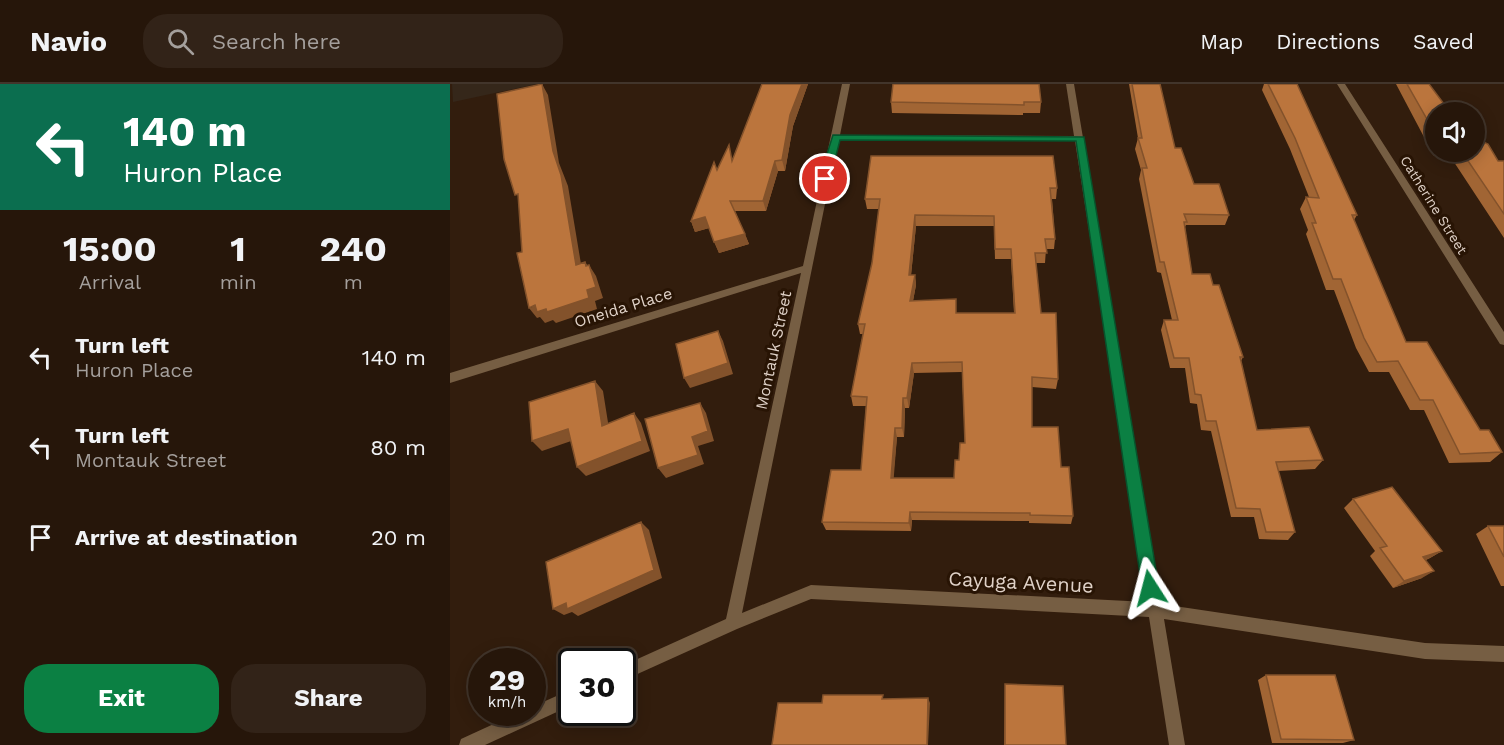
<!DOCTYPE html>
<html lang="en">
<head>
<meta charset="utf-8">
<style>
  :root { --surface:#26160a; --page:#322318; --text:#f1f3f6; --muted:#a49f9c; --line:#42352b; --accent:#0b8043 }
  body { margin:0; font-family:"Work Sans",sans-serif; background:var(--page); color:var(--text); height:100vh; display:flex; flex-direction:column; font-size:22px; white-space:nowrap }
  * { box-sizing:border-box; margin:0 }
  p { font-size:20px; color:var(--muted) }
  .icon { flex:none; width:33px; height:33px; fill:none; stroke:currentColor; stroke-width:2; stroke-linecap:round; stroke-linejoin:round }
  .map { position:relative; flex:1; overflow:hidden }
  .side { display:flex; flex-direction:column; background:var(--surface); width:450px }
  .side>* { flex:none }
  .banner { background:#0b6e4f; color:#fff; overflow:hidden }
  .buttons { position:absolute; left:975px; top:18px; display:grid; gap:12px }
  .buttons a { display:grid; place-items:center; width:60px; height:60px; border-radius:50%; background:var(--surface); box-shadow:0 3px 15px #0003,0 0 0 2px var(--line); font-size:30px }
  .speed { position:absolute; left:18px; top:564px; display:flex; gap:12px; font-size:30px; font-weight:700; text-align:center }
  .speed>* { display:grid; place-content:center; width:78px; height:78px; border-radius:50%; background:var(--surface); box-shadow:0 3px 15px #0003,0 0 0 2px var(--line); line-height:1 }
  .speed small { font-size:15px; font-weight:400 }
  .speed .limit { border:3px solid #111; border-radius:9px; background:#fff; color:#111 }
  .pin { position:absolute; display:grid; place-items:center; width:51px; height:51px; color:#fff; margin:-26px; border:3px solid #fff; border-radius:50%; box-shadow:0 2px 6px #0007 }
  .me { position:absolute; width:66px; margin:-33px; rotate:351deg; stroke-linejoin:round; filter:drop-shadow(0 0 4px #0008) }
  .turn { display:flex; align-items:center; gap:21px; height:126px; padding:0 24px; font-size:27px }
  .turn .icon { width:78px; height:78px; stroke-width:2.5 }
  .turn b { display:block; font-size:42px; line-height:51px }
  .eta { display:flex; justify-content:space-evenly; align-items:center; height:102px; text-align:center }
  .eta b { font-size:36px; font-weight:700; line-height:42px }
  .primary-button { display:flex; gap:12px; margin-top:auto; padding:12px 24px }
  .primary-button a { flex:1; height:69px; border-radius:24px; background:var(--accent); color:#fff; font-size:24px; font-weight:700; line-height:69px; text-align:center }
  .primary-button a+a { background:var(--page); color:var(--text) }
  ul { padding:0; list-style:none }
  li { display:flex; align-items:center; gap:18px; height:90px; padding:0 24px }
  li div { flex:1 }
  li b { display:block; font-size:22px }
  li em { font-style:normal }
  header { display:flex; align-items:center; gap:36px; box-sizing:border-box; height:84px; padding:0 30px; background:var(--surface); border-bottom:2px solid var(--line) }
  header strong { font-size:28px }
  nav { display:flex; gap:33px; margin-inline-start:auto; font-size:21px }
  .search { width:420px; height:54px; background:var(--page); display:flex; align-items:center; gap:15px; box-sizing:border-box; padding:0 21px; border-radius:24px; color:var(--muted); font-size:22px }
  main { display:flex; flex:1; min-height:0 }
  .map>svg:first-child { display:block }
  .education { fill:#35271a }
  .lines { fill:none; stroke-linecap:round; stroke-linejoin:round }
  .minor { fill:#765e43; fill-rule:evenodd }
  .wall { fill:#a16534; fill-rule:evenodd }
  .shaded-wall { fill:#83522b }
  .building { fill:#bb753d; stroke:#83522b; stroke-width:1.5; fill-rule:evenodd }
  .route { fill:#0b8043; stroke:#07532c; stroke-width:1.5 }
  .labels { text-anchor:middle; stroke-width:6; stroke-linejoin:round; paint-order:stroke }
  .far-street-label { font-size:14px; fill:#dfd1c7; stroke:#281404 }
  .street-label { font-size:16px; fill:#dfd1c7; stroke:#281404 }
  .near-street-label { font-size:20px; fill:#dfd1c7; stroke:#281404 }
</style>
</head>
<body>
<header>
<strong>Navio</strong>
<div class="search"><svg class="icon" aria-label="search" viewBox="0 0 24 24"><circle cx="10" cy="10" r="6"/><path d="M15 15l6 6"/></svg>Search here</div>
<nav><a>Map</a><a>Directions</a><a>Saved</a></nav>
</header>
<main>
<section class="side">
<div class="banner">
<div class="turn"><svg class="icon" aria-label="left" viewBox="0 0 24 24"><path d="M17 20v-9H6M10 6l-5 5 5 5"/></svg><div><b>140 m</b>Huron Place</div></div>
</div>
<div class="eta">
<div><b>15:00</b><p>Arrival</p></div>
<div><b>1</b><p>min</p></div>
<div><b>240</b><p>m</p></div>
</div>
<ul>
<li><svg class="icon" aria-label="left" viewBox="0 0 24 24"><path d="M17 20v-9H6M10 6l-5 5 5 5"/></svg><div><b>Turn left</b><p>Huron Place</p></div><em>140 m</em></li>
<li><svg class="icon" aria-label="left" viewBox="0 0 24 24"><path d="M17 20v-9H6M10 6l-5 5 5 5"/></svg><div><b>Turn left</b><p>Montauk Street</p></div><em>80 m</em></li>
<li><svg class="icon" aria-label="arrive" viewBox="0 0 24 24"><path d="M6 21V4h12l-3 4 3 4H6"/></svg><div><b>Arrive at destination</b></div><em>20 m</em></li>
</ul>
<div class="primary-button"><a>Exit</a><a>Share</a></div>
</section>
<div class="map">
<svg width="1054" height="661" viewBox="0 0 1054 661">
  <rect width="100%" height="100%" fill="#321d0d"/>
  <path class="education" d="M2,0h85l-84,18z"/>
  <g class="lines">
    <path class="minor" d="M392,0h8l-10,51 234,1 -8,-52h8l87,520 264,39 79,3v16l-79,-3 -261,-40 21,126h-16l-20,-128 -338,-18 -74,30 -115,52v-15l104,-47 75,-346 -351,110v-10l353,-107zM388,56l237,1 72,461 -336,-17 -69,28z
      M887,0h8l159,248v13l-4,-1z
      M122,605v16l-87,40h-26l2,-6 59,-27h12v-5z"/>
  </g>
  <path class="wall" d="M312,0h46l-15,42 -8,45h-7l-12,40h-31l14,33 -30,9 -10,-25 -14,4 -4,-11 26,-51 16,-12z
    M679,0h31l15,64 19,36 35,31 -4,10h-39l-1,2 7,47 21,11 30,72 -2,4 16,69 66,30 -8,9 -37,2 17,61 -7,8 -29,-1 -5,-22h-23l-20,-86 -10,-1 -4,-26 -7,-1 -5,-35h-15l-9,-38 3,-10h8l-11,-47 -4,-1 -18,-93 2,-9 -6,-21 3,-11z
    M814,0h4l89,131 -3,5 52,122 74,88 22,22 -12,10 -41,1 -25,-53h-14l-21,-38h-20l-13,-24 -22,-58h-8l-20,-56 2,-4 -8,-21 6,-12h3l-19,-48 -28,-59z
    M946,0h33l7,28v40h38l24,9h6v77l-54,-82h-16z
    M441,18h150l-1,11h-17v2l-131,-2z
    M607,104l-1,11h-4l3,40 -1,10h-8l-1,14h-9l5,50 17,66 -2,10 -24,-2v40l29,40 12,49 -2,8 -42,-1v-2l-117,-1 -1,11 -85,-1 -4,-8 39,-52 5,-64h-13l-2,-10 12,-62h-3l-2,-10 14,-61 7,-54h-12l-2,-10zM466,142h78l1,33h16l3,54h-58l-43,-12 3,-16 -1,-10h-4zM512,288l3,71 -11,35h-61l4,-41h7l1,-29h4l5,-35z
    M903,415l89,52 -12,7 -4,2 -4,18 -29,10 -23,-32 5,-5 -31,-43z
    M1038,442h16v60h-3l-25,-52z
    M816,591l88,65 -11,3h-71l-14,-63z
    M555,600l61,61h-62z"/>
  <path class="shaded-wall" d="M92,0l6,11 11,68 9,23 15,90 -7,-11 -23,-114z
    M352,0h6l-15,42 -8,45 -3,-11 8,-45z
    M325,77l3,10 -12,40 -3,-10z
    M465,131l1,11 -6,59 -1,-10z
    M255,133l4,11 -14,4 -4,-11z
    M295,150l4,10 -30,9 -5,-11z
    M135,178l6,8 -2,-5 7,11 7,22 -8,3 2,8 -41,14 -3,-3 -8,3 -5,-6 -3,1 -8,-10 58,-18z
    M465,191l1,10 -5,26 -1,-10z
    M268,247l5,10 10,33 -43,14 -6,-10z
    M462,279l2,10 -5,35 -2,-10z
    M145,297l8,10 7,44 -8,-9z
    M453,314l2,10 -1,29 -2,-9z
    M250,319l6,10 8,28 -16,5 6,18 -38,14 -8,-10 34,-31z
    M184,329l7,10 9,28 -64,25 -9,-9z
    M445,344l2,9 -4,50 -2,-9z
    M118,345l9,10 -35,12 -10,-10z
    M460,428l2,8 -1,11 -2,-8z
    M191,438l8,8 13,48 -84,38 -6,-4 -8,3 -11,-6z
    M992,467l-12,7 -18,6 11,-7z
    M984,487l-12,7 -29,10 11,-7z
    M478,614l2,5 -2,42h-1z"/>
  <path class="building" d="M92,0l11,67 8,24 15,90 9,-3 1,4 3,-1 7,22 -9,3 2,8 -42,14 -1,-3 -9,3 -2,-7 -6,3 -12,-55 5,-1 -4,-58 -3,1 -11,-36 -7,-65z
    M312,0h40l-12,31 -8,45 -7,1 -12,40h-33l15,33 -31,8 -9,-25 -14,4 23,-59 3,8 12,-25 3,16z
    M443,0h146l2,18h-17v3l-133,-3z
    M682,0h28l15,64h6l13,36h25l10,31 -45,-1 3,8h-3l8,52h18l3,11h6l24,72h-3l17,73 52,-3 14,33 -47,2 19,70h-29l-6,-23 -24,-1 -20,-87h-10l-5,-26 -6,-1 -6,-36h-15l-10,-38h14l-14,-58h-4l-18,-94h5l-9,-30h4z
    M818,0h29l60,131h-5l54,127h21l53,88h9l13,22 -42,2 -27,-54h-13l-22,-39 -21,1 -13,-24 -23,-59h-8l-21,-56h4l-10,-26 13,1 -24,-60z
    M957,0h22l21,28h-14v23z
    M1024,54l14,6 10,17h6v53l-42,-62h12z
    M421,72h182l4,32h-7l5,51h-10l2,14h-12l6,60h15l2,66 -26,-2v50h26l3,40h8l4,49 -43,-1v-2l-120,-1 -1,11 -87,-1 9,-52h30l6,-73 -16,-1 14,-72h-7l14,-61 8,-64h-15zM465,131l79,1 1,33h16l4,64h-59v-14l-46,2 5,-26h-6zM512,278l3,81h-5l-1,17h-4l-1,18h-63l4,-50h7l1,-30h4l5,-35z
    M268,247l10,32 -44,15 -8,-34z
    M145,297l7,45 32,-13 8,28 -65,26 -9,-38 -36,12 -3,-39z
    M250,319l8,28 -16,6 6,18 -40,13 -13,-49z
    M942,403l50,64 -19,6 11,14 -30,10 -24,-33 7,-2 -34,-47z
    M191,438l13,48 -87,39 -1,-6 -13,6 -7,-47z
    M1038,442h16v31z
    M816,591h69l19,65 -73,-1z
    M555,600l58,2 3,59h-61z
    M373,611h60l-1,4 46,-1 -1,47h-155l6,-42h44z"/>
  <path class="route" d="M383,51l251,2 75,451 -3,5 -6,3 -5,-3 -3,-5 -66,-447 -236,-1 -10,39 -5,3 -6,-3z"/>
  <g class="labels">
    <g class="far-street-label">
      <text transform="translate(984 121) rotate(58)" y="5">Catherine Street</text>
    </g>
    <g class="street-label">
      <text transform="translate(173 223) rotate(-17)" y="6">Oneida Place</text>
      <text transform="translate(323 266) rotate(-78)" y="6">Montauk Street</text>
    </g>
    <g class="near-street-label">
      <text transform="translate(571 498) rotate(3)" y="7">Cayuga Avenue</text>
    </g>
  </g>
</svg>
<div class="buttons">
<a><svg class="icon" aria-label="sound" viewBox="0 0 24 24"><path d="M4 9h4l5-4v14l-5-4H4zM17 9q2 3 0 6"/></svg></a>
</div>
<div class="speed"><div>29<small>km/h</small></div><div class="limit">30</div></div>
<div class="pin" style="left:375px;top:95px;background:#d93025"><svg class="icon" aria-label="arrive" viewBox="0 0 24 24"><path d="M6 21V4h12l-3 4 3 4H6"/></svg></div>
<svg class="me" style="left:700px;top:504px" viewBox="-20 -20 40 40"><path d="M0-17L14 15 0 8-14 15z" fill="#0b8043" stroke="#fff" stroke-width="4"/></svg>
</div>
</main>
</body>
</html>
